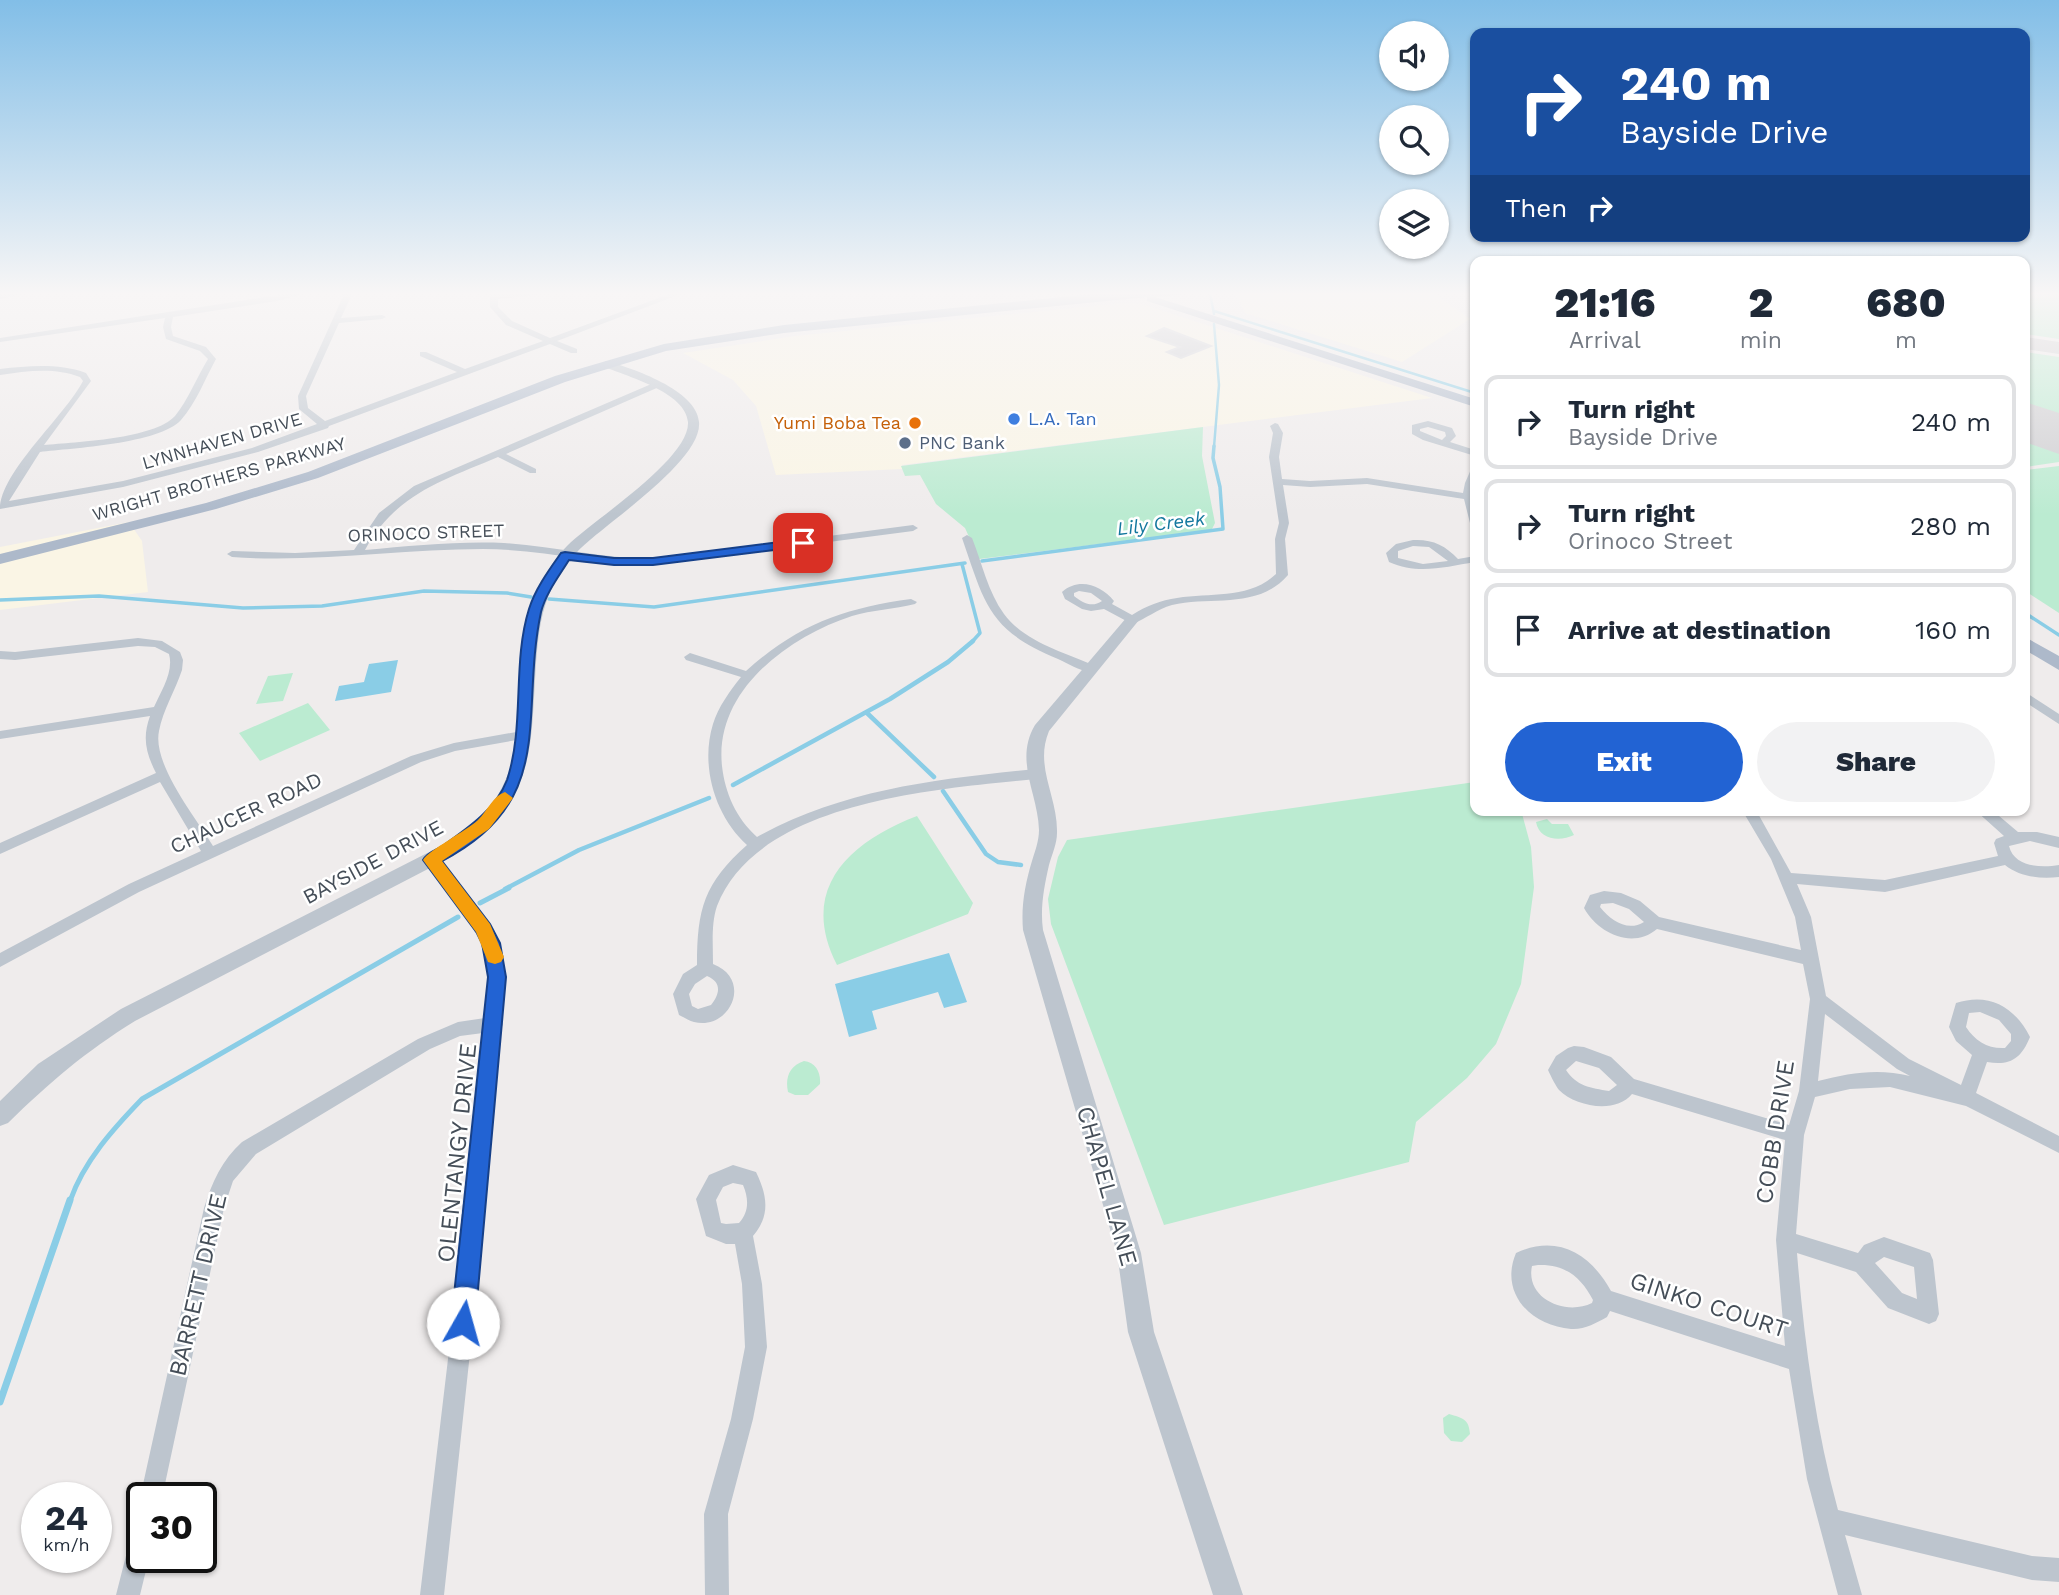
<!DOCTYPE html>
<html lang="en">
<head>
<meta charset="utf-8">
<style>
  :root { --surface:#fff; --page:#f2f2f3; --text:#1f2937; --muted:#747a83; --line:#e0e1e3; --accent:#2263d3 }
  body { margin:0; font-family:"Work Sans",sans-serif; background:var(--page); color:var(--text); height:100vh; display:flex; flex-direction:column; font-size:26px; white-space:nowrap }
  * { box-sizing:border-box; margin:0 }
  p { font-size:23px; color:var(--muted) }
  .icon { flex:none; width:38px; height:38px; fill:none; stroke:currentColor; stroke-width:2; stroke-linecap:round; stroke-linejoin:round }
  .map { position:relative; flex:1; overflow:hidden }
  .drawer { position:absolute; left:1470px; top:256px; width:560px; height:560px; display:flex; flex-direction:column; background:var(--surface); border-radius:14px; box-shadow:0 2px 5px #0004 }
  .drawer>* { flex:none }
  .hud { position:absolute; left:1470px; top:28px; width:560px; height:214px; border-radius:14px; box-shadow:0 2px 5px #0004; background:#1a4fa0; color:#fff; overflow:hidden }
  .buttons { position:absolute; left:1379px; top:21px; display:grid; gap:14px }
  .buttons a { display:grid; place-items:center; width:70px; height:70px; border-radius:50%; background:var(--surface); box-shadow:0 2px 5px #0004; font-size:35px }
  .speed { position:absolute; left:21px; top:1482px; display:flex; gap:14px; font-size:35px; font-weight:700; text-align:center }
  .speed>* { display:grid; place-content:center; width:91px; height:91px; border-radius:50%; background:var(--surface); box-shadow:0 2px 5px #0004; line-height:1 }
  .speed small { font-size:18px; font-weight:400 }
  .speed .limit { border:4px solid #111; border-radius:10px; background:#fff; color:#111 }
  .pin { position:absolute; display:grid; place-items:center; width:60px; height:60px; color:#fff; margin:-30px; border-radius:14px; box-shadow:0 4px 10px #0006 }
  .me { position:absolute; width:77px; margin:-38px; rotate:7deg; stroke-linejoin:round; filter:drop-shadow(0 0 5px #0008) }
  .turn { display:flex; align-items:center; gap:24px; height:147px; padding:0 35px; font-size:32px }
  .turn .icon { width:91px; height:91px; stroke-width:2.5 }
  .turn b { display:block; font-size:49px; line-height:60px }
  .then { display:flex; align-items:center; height:66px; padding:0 35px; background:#0003; gap:14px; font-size:26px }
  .eta { display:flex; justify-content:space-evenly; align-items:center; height:119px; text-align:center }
  .eta b { font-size:42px; font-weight:800; line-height:49px }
  .button { display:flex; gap:14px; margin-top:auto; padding:14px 35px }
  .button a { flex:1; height:80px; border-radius:42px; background:var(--accent); color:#fff; font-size:28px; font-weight:800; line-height:80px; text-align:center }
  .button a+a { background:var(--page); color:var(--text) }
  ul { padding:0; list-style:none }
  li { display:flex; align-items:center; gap:21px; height:94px; margin:0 14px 10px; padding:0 21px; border:4px solid var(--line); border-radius:14px }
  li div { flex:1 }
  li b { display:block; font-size:26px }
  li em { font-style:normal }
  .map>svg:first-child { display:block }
  .commercial { fill:#faf5e5 }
  .green { fill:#bbebd1 }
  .water { fill:#8acde6 }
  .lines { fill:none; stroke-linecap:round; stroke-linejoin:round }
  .stream-far4 { stroke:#8acde6; stroke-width:2.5 }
  .stream-far3 { stroke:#8acde6; stroke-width:3.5 }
  .stream-far2 { stroke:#8acde6; stroke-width:4.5 }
  .stream-far1 { stroke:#8acde6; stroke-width:5 }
  .stream { stroke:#8acde6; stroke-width:7 }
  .taxiway { fill:#ceced1; fill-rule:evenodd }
  .runway { fill:#ceced1; fill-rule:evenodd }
  .building { fill:#c9cbd1; stroke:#d0d2d8; stroke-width:2 }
  .minor { fill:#bdc5ce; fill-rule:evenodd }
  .tertiary { fill:#bdc5ce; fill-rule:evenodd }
  .primary { fill:#adb9ca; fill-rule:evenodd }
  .route { fill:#2263d3; stroke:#164089; stroke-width:2 }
  .slow { fill:#f59e0b }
  .shop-dot { fill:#3f7fe0; stroke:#fff; stroke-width:2.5 }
  .food-dot { fill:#e8710a; stroke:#fff; stroke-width:2.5 }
  .service-dot { fill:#5c6f8a; stroke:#fff; stroke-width:2.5 }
  .labels { text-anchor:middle; stroke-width:5; stroke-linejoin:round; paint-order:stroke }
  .far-shop-label { font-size:18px; fill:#366cbe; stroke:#fff; text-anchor:start }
  .far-food-label { font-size:18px; fill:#c56008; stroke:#fff; text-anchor:end }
  .far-street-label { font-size:18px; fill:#454e58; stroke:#fff }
  .far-service-label { font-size:18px; fill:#4e5e75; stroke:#fff; text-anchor:start }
  .far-water-label { font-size:19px; font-style:italic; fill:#13779e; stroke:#fff }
  .street-label { font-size:21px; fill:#454e58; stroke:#fff }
  .near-street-label { font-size:24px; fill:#454e58; stroke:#fff }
</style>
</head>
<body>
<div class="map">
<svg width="2059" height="1595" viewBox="0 0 2059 1595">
  <rect width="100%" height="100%" fill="#efecec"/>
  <path class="commercial" d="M1248,292h184l38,27 -68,43 -157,-49 -9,-20z
    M1123,303l19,1 290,94 -530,67v4l-126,6 -20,-69 -23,-26 -50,-27 112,-17z
    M129,522l13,19 6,51 -148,18v-63z"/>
  <path class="green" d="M2025,292h34v47l-34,-5z
    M2025,352l34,5v63l-34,-16z
    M1203,427l-1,29 13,67 -3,6 -9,2 -224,28 -14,-31 -29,-24 -16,-29 -15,1 -4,-10z
    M2025,435l34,18v9l-34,5z
    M2059,466v147l-34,-22v-121z
    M293,673l-10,28 -27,3 12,-28z
    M308,703l22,27 -70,31 -21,-28z
    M1475,782v28h46l10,37 3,40 -13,97 -25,60 -29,34 -51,44 -7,40 -245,63 -113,-301 -3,-25 10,-42 9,-17z
    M917,816l56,87 -5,11 -131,51c-39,-76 12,-123 80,-149z
    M1547,819l5,5h16l6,11c-14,7 -35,5 -38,-13z
    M804,1061c12,1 17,12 16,23l-12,11h-13l-7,-3c-3,-14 1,-26 16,-31z
    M1449,1414c14,4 20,5 21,20l-8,8 -11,-1 -7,-8 -1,-15z"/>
  <path class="water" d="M398,660l-7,32 -56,9 4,-15 25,-4 5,-18z
    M949,953l18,49 -23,6 -6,-16 -66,19 5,18 -28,8 -14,-53z"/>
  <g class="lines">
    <path class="stream-far4" d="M1210,293l4,21
      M1214,311l261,82
      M1214,447l5,-62 -5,-61"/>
    <path class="stream-far3" d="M982,561l241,-32 -3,-42 -7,-29 1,-12
      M962,564l18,69 -9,10
      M549,599l105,8 311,-44
      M0,600l99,-4 144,12 79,-2 102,-15 83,2 24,4
      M2025,613l34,22"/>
    <path class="stream-far2" d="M867,713l67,64
      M733,785l157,-86 58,-37 25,-21
      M943,791l43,63 12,8 23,3
      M505,889l74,-39 130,-52"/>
    <path class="stream-far1" d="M480,903l29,-15
      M70,1201c14,-40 43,-72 72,-102l316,-182"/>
    <path class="stream" d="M0,1402l70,-202"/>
    <path class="taxiway" d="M2025,337l34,5v12l-34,-5z
      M2042,421l17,2v14l-25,-4 -4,-5 4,-5z"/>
    <path class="runway" d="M2025,402l34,11v41l-34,-12z"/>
  </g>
  <path class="building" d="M1164,328l47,18 -30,12 -14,-6 13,-5 -33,-11z"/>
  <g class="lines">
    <path class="minor" d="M15,292h16l-31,7v-4z
      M298,292h14l-35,9 -104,16 -2,10 2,9 33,11 10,12c-11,20 -20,44 -35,61 -22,24 -109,28 -141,32l-31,49 114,-20 129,-33 65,-24 -18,-15 -1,-13 47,-104h8l-12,26 41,-3 4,2 -4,2 -43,4 -33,73 2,12 17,13 132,-49 -37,-16v-4h6l39,17 78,-28 -37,-16 -16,-18v-15h8v2l52,-2 -4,2 -48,5v8l14,14 38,17 125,-46h11l-129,49 20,8v4h-6l-21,-9 -221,82 -1,2 -70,24 -135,35 -123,22c0,-37 65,-93 83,-128l-3,-4c-26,-10 -53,-6 -80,-2v-6c29,-3 58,-6 86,4l5,8 -47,64c32,-3 110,-6 131,-29 13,-16 22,-39 33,-57l-8,-8 -34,-12 -3,-12 2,-9 -165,24v-4z
      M656,382l3,1v4l-153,67 30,15v4h-6l-32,-16c-54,23 -103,37 -133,93 46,-4 93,-9 139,-7 50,4 99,15 149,16l260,-34 5,3 -5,3 -260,34c-57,-1 -113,-16 -170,-16 -84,0 -167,14 -251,8l-5,-3 5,-3 63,2 59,-3 25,-37 35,-27z
      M1428,421l24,7 4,8 -6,6 25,8v6l-52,-16 -11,-6v-9zM1428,427l17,5 1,4 -4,4 -22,-9v-2z
      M1275,423l3,1 5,9 -4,24 3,22 28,2 57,-3 96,15 2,-10 7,-16 3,-1 -2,30 2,30 -5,-3 -6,-24 -97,-15 -57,3 -27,-2 6,38 -4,16 3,36c-30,35 -76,21 -116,30 -15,4 -26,14 -40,19l-28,-15 -13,2 -9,-2 -17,-10 -3,-7c17,-15 39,-7 52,9l-2,3 20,11c14,-9 29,-15 45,-17 35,-6 71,2 99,-24l-1,-35 4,-16 -10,-66 4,-24 -3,-7zM1079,591l12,2 11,8c-10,7 -19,2 -28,-5v-3z
      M967,535l5,3c10,25 16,54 32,76 21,28 59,38 89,51l2,3 -2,3c-11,2 -24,-7 -35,-12 -70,-29 -73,-55 -96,-121z
      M1413,540c19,-1 32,5 45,19l17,-3v6c-30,5 -57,13 -86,0l-3,-9 10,-9zM1413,546l16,1 19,14 -25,3 -25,-6v-7z
      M911,599l6,3 -2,2c-21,5 -43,6 -63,12 -64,21 -138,75 -130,150 3,27 14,52 35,71 87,-48 181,-58 279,-68l7,5 -7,5c-96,10 -278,21 -319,127 -6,18 -4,39 -4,58 41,16 16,67 -19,58 -5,-1 -10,-5 -15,-7l-6,-21 10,-20 14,-9c0,-56 7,-82 50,-120 -32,-29 -47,-79 -34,-121 5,-17 17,-33 28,-47l-55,-17 -2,-3 6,-4 56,18c51,-46 98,-63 165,-72zM707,976c15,6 13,18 4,29l-13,4 -6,-3 -3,-12 6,-10z
      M138,638l24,3 18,11 3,8 -1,10c-7,21 -19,40 -23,61 -7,33 37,87 54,115l198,-90 43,-13 68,-12 7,4 -7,4 -67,12 -34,11 -282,130 -139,75v-14l129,-69 72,-33 -41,-69 -160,72v-11l156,-70c-10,-20 -14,-35 -6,-57l-150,23v-8l154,-24c7,-16 20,-35 15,-53l-14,-7 -17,-1 -123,14 -15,-1v-8l15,1z
      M2025,692l34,22v10l-34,-22z
      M1742,810h14l35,63 94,7 113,-24 -4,-13 2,-4 8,-3 -29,-26h17l26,22h19l22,5v11l-29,-7 -21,5c5,21 32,22 50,19v12c-19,2 -39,0 -54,-12l-120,27 -88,-8 14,33 15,79 83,63 52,26 11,-30 -16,-14 -7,-14 7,-24c33,-11 59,4 74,34 -9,22 -20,29 -43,25l-11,31 83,43v17l-93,-47 -76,-19 -40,2 -35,8 -11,38 -8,99 62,19 6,-8 20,-8 46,16 3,7 6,54 -3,7 -7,3 -41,-16 -32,-36 -59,-19c7,86 18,173 41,257l194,46 27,2v24l-27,-2 -187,-45 17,60h-24l-31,-116 -18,-110 -179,-58 -3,6c-11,6 -23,13 -36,12 -40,-3 -72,-36 -55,-76 41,-19 74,0 95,38l174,55 -9,-106 9,-100 -153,-46c-16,20 -56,13 -73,-4 -4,-5 -8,-14 -11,-20l8,-14 12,-8 6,-2 10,1 27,10 23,22 155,46 10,-34 11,-92 -7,-35 -146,-35c-25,21 -59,4 -73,-21l6,-13 14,-4 17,2 19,8 19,16 142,33 -6,-33 -24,-58zM1613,903l16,6 15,13c-16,10 -33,-1 -44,-15l1,-3zM1980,1012l19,8 12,14v7l-6,7c-17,1 -30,-7 -39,-21l3,-14zM1825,1014l72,55 13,7c-32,-8 -61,-3 -92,5zM1576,1061l23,7 18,17 -8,6c-18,-3 -33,-5 -43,-21zM1884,1257l30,10 3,32 -15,-6 -27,-30zM1538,1265c27,-1 43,12 55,35l-1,3c-26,13 -67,-4 -60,-37z
      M431,855l5,1c28,34 67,74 69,121 1,14 -2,29 -4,43l2,4 -2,5 -19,212 -38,354h-24l42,-354 21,-208 -23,3 -30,13 -174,105 -23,27 -9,27 -62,290h-20v5l-2,-5 64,-290c8,-26 18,-48 38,-66l176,-103 40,-17 27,-4c1,-14 5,-30 3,-44 -4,-48 -41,-76 -64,-114l2,-4z
      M733,1165l23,7c11,23 15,43 -3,64l9,48 5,63 -14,72 -25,95 1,81h-24l-1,-81 27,-95 14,-72 -3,-63 -7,-40h-9l-20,-8 -10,-37 13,-24zM733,1183l10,2c6,14 6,27 -4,38l-13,1 -5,-1 -5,-23 7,-13z
      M142,1528v30h7l-9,37h-24l14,-55 4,-8z"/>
    <path class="tertiary" d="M606,361c26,7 91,29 93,61 4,39 -95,102 -121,129 -10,10 -18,22 -25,35 -12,23 -15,50 -17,77 -6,92 1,134 -83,193l-318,165c-50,31 -85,61 -127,102l-8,3v-25l38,-37 83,-55 320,-163c21,-14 45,-30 58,-53 37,-63 5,-145 41,-208 7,-14 16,-28 27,-39 26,-26 123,-87 121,-124 -2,-30 -62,-46 -86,-56l-1,-2z
      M1132,616l7,4 -90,111c-15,36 9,65 8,102 0,11 -5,21 -8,32 -5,22 -9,43 -6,65l98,323 13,79 89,263h-30l-85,-263 -11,-79 -94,-323c-2,-24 2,-46 9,-69 3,-10 7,-20 7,-31 -1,-37 -25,-69 -4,-105l92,-108z"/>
    <path class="primary" d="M1185,292l-6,3 -24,2 320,102v8l-328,-106v-4l-363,36 -118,18 -101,31 -247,96 -102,31 -216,55v-10l206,-51 102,-31 247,-96 109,-32 120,-19 318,-32z
      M2025,637l34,19v14l-34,-20z"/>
  </g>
  <linearGradient id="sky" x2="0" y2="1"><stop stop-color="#82bee7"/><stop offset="0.57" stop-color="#f8f6f6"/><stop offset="1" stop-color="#f8f6f6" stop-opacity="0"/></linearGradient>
  <rect width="2059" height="515" fill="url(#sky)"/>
  <path class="route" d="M803,539l6,4 -2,3 -154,19h-39l-45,-5c-10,16 -23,33 -28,52 -22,104 18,189 -99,249l48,63 10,19 6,34 -31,346 -4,8 -8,3 -8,-3 -4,-8 37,-346 -6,-34 -5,-10 -54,-73c4,-8 14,-10 21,-15 24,-17 52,-36 63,-65 18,-54 5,-117 22,-171 6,-20 20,-39 32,-56l4,-1 49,6h39z"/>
  <path class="slow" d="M505,792l8,6 -24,31 -47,32 48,63 14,33 -3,5 -6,2 -7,-2 -12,-30 -53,-72c6,-10 43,-29 55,-40 9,-9 15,-24 27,-28z"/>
  <circle class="shop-dot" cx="1014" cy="419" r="7"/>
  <circle class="food-dot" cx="915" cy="423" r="7"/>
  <circle class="service-dot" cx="905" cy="443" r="7"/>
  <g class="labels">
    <g class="far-shop-label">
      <text x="1028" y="425">L.A. Tan</text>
    </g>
    <g class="far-food-label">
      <text x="901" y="429">Yumi Boba Tea</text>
    </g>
    <g class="far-street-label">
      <text transform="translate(222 441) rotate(-16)" y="6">LYNNHAVEN DRIVE</text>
      <text transform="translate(219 479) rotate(-16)" y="6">WRIGHT BROTHERS PARKWAY</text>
      <text transform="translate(426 533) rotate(-2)" y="6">ORINOCO STREET</text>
    </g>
    <g class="far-service-label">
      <text x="919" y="449">PNC Bank</text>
    </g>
    <g class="far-water-label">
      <text transform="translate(1161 523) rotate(-7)" y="7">Lily Creek</text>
    </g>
    <g class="street-label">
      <text transform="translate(246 813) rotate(-25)" y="7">CHAUCER ROAD</text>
      <text transform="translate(373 862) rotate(-28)" y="7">BAYSIDE DRIVE</text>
    </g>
    <g class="near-street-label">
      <text transform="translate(1775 1132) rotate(-81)" y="8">COBB DRIVE</text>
      <text transform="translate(457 1153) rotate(-84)" y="8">OLENTANGY DRIVE</text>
      <text transform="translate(1107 1186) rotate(74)" y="8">CHAPEL LANE</text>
      <text transform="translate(198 1285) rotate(-77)" y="8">BARRETT DRIVE</text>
      <text transform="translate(1709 1305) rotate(18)" y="8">GINKO COURT</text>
    </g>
  </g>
</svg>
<div class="buttons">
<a><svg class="icon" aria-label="sound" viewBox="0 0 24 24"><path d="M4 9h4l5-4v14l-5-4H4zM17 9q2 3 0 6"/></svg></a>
<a><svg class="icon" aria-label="search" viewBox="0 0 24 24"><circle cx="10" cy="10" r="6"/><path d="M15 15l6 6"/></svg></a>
<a><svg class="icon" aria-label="layers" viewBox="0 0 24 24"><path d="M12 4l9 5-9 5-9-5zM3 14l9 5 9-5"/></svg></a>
</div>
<div class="speed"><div>24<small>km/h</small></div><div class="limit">30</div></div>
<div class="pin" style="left:803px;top:543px;background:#d93025"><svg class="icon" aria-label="arrive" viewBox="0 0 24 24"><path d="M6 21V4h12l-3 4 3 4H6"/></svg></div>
<svg class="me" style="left:463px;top:1323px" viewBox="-20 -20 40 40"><circle r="19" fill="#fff"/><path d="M0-13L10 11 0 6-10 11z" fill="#2263d3"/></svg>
<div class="hud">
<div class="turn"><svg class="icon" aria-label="right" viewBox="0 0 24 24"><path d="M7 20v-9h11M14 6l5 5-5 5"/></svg><div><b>240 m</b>Bayside Drive</div></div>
<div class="then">Then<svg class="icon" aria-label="right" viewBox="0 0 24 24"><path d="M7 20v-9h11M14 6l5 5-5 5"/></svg></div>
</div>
<section class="drawer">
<div class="eta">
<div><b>21:16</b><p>Arrival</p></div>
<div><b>2</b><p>min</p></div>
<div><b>680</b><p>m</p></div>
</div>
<ul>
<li><svg class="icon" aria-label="right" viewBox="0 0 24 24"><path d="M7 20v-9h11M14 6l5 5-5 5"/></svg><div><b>Turn right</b><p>Bayside Drive</p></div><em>240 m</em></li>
<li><svg class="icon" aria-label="right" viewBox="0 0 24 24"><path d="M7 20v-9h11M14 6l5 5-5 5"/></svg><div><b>Turn right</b><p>Orinoco Street</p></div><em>280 m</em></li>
<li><svg class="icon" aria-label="arrive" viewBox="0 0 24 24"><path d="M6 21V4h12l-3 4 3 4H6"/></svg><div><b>Arrive at destination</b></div><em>160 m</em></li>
</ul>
<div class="button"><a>Exit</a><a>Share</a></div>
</section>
</div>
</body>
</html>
